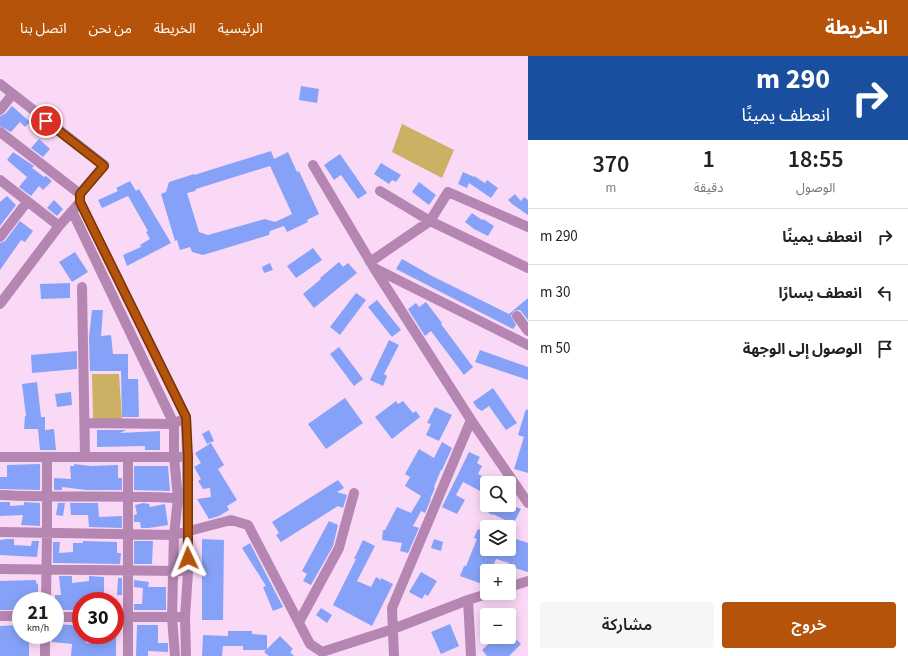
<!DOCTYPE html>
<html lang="ar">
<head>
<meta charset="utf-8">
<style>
  :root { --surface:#fff; --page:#f6f6f6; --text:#222; --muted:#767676; --line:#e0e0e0; --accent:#b45309 }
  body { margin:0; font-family:"Source Sans 3","Noto Sans Arabic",sans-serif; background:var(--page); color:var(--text); direction:rtl; height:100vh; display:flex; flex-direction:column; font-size:15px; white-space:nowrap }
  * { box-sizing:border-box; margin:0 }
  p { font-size:13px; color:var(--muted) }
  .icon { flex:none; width:22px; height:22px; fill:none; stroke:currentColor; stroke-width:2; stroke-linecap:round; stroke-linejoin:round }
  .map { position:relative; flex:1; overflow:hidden; direction:ltr }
  .side { display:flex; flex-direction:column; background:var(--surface); width:380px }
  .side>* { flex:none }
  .hud { background:#1a4fa0; color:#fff; overflow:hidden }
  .buttons { position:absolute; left:480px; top:420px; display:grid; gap:8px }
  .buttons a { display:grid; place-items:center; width:36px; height:36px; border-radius:4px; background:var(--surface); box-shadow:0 2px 10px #0003; font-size:20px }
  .speed { position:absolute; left:12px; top:536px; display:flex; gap:8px; font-size:20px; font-weight:700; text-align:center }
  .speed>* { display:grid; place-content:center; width:52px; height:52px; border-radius:50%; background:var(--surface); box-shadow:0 2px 10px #0003; line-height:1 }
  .speed small { font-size:10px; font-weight:400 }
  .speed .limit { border:6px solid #d22; background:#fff; color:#111 }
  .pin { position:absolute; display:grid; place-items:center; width:34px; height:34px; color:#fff; margin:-17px; border:2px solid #fff; border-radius:50%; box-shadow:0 1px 4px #0007 }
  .me { position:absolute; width:44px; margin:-22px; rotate:358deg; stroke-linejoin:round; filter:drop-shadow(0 0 3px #0008) }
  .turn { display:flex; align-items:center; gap:14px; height:84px; padding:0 12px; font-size:18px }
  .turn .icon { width:52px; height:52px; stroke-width:2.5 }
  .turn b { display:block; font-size:28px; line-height:34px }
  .eta { display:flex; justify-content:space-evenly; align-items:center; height:68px; text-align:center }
  .eta b { font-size:24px; font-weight:600; line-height:28px }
  .button { display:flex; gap:8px; margin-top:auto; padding:8px 12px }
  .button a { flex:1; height:46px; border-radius:4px; background:var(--accent); color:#fff; font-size:16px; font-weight:600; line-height:46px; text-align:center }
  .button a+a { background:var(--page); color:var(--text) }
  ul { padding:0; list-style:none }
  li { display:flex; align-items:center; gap:12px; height:56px; padding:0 12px; border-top:1px solid var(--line) }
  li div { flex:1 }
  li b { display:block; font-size:15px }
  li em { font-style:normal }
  header { display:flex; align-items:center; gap:24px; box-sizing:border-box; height:56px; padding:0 20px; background:var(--accent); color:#fff }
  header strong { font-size:19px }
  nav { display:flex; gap:22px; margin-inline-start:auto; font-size:14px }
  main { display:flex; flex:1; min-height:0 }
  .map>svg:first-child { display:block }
  .green { fill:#ccb063 }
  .building { fill:#86a2f8; fill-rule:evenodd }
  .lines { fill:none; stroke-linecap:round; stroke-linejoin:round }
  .minor { stroke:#b686b2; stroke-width:10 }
  .route-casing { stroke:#753606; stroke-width:10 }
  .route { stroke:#b45309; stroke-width:7 }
</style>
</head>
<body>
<header>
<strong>الخريطة</strong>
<nav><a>الرئيسية</a><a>الخريطة</a><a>من نحن</a><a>اتصل بنا</a></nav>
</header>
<main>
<section class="side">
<div class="hud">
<div class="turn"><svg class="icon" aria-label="right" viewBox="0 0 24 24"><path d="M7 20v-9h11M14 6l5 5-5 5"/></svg><div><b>290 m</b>انعطف يمينًا</div></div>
</div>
<div class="eta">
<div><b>18:55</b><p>الوصول</p></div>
<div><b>1</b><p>دقيقة</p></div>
<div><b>370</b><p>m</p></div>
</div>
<ul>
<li><svg class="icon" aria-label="right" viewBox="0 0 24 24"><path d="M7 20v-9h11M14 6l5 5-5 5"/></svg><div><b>انعطف يمينًا</b></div><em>290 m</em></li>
<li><svg class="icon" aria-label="left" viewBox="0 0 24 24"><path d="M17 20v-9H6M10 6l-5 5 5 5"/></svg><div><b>انعطف يسارًا</b></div><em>30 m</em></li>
<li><svg class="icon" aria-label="arrive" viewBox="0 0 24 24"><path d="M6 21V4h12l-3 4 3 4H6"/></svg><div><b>الوصول إلى الوجهة</b></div><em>50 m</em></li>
</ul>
<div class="button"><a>خروج</a><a>مشاركة</a></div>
</section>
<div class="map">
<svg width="528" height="600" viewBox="0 0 528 600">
  <rect width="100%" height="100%" fill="#fad9f7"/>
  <path class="green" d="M402,68l52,26 -12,28 -50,-26z
    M92,318h27l3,46 -29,-1z"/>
  <path class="building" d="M301,30l18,3 -2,14 -18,-3z
    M12,50l18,16 -5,5 -5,-5 -9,10 -11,-6v-10l5,-2z
    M39,83l11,10 -7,8 -12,-9z
    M271,95l3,8 14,-7 9,20 2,-1 20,43 -12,6 1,2 -21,10 -3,-6 -14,5 -1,4 -66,20 -11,-3 -2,-5 -10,3 -3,-10 -2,1 -14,-47 5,-2 3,-10 25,-8v1zM270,110l22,48 -17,8 -10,-3 -57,16 -9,-3 -12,-39 8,-2 1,-2z
    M13,96l21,14 -2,2 12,9 2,-1 6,5 -9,9 -4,-4 -8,10 -12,-9 8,-10 -20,-17z
    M340,98l27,39 -9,6 -17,-24 -7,5 -10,-15z
    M381,107l20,12 -5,7 -4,-2 -3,4 -15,-10z
    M463,116l11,5v-1l11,7 2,-3 11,8 -7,10 -22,-15 -2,5 -9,-4z
    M130,125l6,10 3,-2 32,54 -44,23 -4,-11 18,-8 -1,-2 10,-6 -4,-7 2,-1 -20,-35 -26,12 -4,-8 20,-9 -2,-3z
    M419,126l17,13 -7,10 -17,-13z
    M515,138l6,7 3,-4 4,3v15l-16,-11 -4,-4z
    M7,140l9,9 -16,21v-24z
    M54,144l9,9 -6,7 -10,-8z
    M472,157l10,7 1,-1 11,7 -6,10 -14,-7 -9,-7z
    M20,165l13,10 -8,11 -4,-2 -21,30v-27l5,-2z
    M313,192l9,12 -26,18 -9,-12z
    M75,196l13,20 -16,10 -13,-20z
    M402,203l30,17 77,38 19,-16v22l-8,-10 -6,1 -3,5 5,9 -3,4 -117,-60z
    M339,206l4,5 5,-4 9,10 -43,35 -11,-14 18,-15 -1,-1z
    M270,207l3,7 -9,3 -2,-6z
    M70,227v15l-29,1 -1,-15z
    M356,237l10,7 -26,35 -10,-8z
    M377,244l24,30 -9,7 -24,-30z
    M426,246l16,21 -1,1 32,43 -9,8 -33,-44 -6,5 -17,-27 8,-6 3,4z
    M92,254h11l-2,26 10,-1 2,19h15v25h10l1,38h-17l-1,-46h-31l-1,-34z
    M389,284l10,5 -15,29 3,2 -4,10 -13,-6z
    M339,291l24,32 -9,7 -24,-32z
    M480,294l48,17v13l-53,-18z
    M77,295v18l-45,4 -1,-18z
    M37,326l4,35h4v13l9,-1 2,21h-16l-2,-21h-14l1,-13h1l-4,-32z
    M493,332l24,35 -11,7 -17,-24 -7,5 -5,-3 -4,-6z
    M71,336l1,13 -15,2 -2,-13z
    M345,342l18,25 -37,26 -18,-25z
    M396,345l2,3 5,-3 10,12 3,-2 4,6 -28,22 -17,-22z
    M435,351l17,8 -13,26 -13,-6 5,-11 -4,-1z
    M526,353l2,1v63l-14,-4 10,-32 -6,-2z
    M97,374h29l-6,3 40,-2v19h-15v-4l-48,1z
    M209,374l5,11 -7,3 -5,-10z
    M442,386l10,6 -10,22h-1l-7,17 1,1 -5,11h1l-6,14 -4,-2 -8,15 6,2 -11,25 -8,-2 2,-8 -20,-3 1,-10h2l12,-23 14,6 10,-17 -16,-10 5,-9 -5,-3 14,-25 15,9z
    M211,387l13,22 -6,4 19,31 -10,6 2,4 -10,6 -10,3 -12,-20 14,-2 -1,-9 -7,1 -5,-8 3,-2 -7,-12 7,-4 -6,-10z
    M469,396l11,5 -3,6 5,3 -4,8 10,5 -6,13 -19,-10 -7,13 9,5 -8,14 -15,-7z
    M40,408v26l-40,-1v-12h7v-12z
    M74,408l17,2 27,-1v13h4v12h-36l-24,-3v3h-8v-12l17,1 -1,-13h4z
    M134,410h34l2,25 -36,-1z
    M338,424l6,8 -7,4 10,3 -4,13 -5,-2 -57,36 -5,-7 3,-2 -7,-11z
    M0,446h10v4l14,-1v-3l16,1v23l-19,-1 2,-10 -23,1z
    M58,447h7l-2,13 -7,-1z
    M70,447h28l1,14 23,-1v12l-33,-1 -1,-12h-17z
    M143,447l6,1 1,3 15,-3 3,21 -19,3h-8l-1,-6h-6v-7l3,-1 -2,-9z
    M489,449h23l9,4 -8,15 -20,-10 -1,1 -7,-5z
    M329,465l9,4 -5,21 -22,39 -8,-4 4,-7 -5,-3z
    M478,473l9,3v17h14l11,3 4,-13 12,4v29l-20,-6 1,-3 -13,-4 -5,12h-4v10l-2,4 -25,-9 4,-10h2l11,-27 -3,-1z
    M7,483h7v6l17,1 1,-5h7l-2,16 -37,-2v-15z
    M202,483l22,1 -1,80h-21z
    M434,483l9,3 -2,9 -10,-3z
    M363,484l12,6 -18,35 14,6 5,-10 5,3v-2l12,6 -21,42 -39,-21 23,-46h-2z
    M83,485l34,1v11h4l-1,11 -67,-1v-21h7l-1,11 14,-1v-9h10z
    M134,485h19l-1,23h-18z
    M250,487l33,64 -10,4 -10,-24 3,-1 -24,-38z
    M421,516l16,9 -9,15 -3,-2 -3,5 -13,-7z
    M59,520h13v7l17,-2v-5l15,1v24h-23v9h-26v-15h6z
    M118,522h4v17h-5z
    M36,524v3l2,1v10l2,-1v8h-19v9h-21v-29z
    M134,524l15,2 -1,5h18v23h-32v-6h8l1,-16 -9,-1z
    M321,552l11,7 -5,8 -11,-8z
    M57,568l24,2v9h6l-1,8h19v-8h11v21h-45l1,-12 -20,-2v-7h4z
    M450,568l9,22 -18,8 -10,-22z
    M21,569v10h17v8h-9v13h-29v-30z
    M137,569h21v18h10v9l-20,-1v5h-12z
    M228,575h24v3l15,1v14l13,-13 13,13 -3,3 4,4h-25l-5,-4 2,-2h-23v-4h-20l-1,10h-20l1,-21 25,1z
    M496,581h15l3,3 1,-2 6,6 -12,12h-22l-5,-6z"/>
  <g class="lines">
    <path class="minor" d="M0,28l104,81 -24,29v8l-21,24 -59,78
      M0,54l12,-15
      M0,76l80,62
      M313,109l61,103 97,152 57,83
      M0,124l59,46
      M380,135l50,30 98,47
      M80,146l106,215 1,40 1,115 -3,45 1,39
      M72,155l102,213v33l4,41 -4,37 -2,82 3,39
      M0,181l27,-35
      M370,206l60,-41 18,-29 80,35
      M374,212l154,77
      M82,231l3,170
      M517,260l11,15
      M85,367l89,1 5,-3
      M0,401h180
      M0,439c59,3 118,0 178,3
      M0,476l174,3 57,-15 17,5 62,119 12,8 71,-23 75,-29 22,-7
      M0,513l180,2
      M509,531l19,-6
      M468,544l3,56
      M46,545l1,-68v-76
      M0,560h21
      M55,561h26
      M115,561h64
      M299,566l40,-74 15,-55
      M45,600v-21
      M128,600v-199
      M394,600l-2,-48 79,-188"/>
  </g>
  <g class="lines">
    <g class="route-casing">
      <path id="route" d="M46,65l58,45 -24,28v8l106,215 2,40v101"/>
    </g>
    <use href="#route" class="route"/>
  </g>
</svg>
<div class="buttons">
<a><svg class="icon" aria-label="search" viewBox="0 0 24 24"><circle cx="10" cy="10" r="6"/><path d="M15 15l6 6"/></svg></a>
<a><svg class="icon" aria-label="layers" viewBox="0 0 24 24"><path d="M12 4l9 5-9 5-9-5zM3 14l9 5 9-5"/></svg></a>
<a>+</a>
<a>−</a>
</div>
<div class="speed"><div>21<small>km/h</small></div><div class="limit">30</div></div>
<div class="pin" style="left:46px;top:65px;background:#d93025"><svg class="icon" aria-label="arrive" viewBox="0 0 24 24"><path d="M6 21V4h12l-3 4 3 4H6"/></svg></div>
<svg class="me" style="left:188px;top:502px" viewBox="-20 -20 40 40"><path d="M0-17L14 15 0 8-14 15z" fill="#b45309" stroke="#fff" stroke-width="4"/></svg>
</div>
</main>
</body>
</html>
